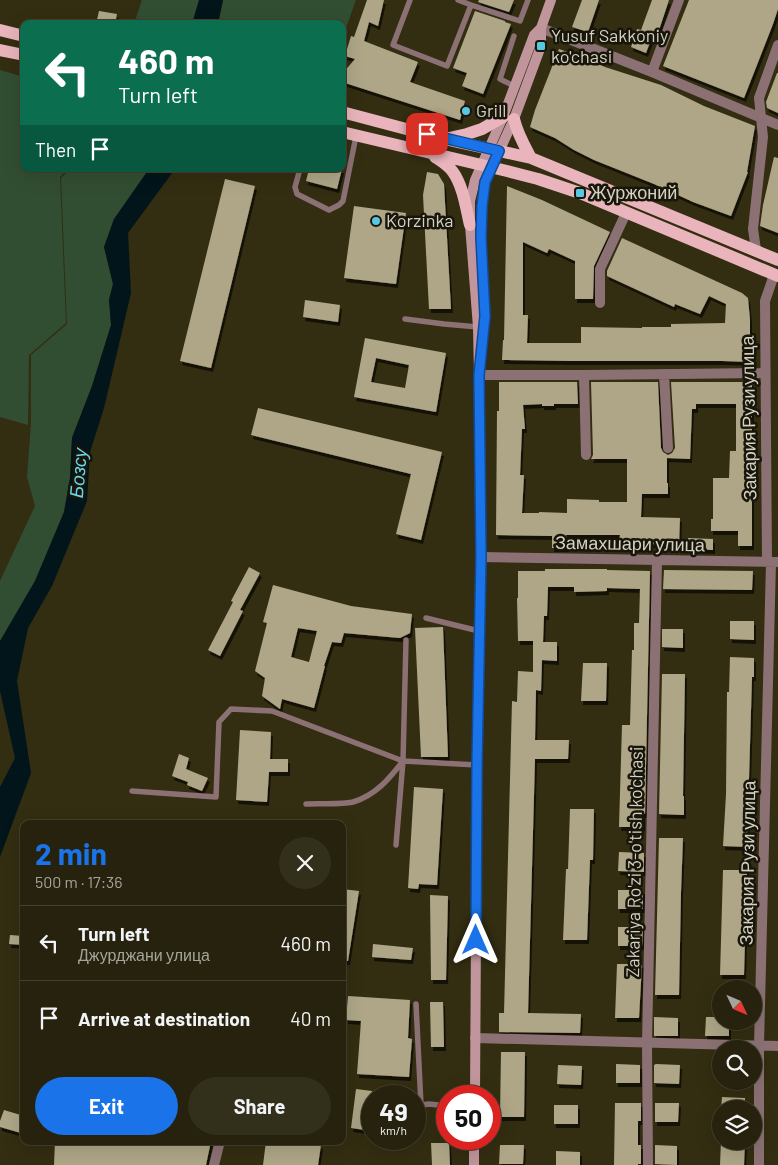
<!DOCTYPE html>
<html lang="en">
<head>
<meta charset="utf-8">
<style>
  :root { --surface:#26220d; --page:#322f1b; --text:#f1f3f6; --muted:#a4a49d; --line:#423f2e; --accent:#1a73e8 }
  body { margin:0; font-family:Barlow,sans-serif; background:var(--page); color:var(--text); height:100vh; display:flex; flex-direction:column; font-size:19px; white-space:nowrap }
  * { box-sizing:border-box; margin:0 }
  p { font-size:16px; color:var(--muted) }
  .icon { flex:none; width:28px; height:28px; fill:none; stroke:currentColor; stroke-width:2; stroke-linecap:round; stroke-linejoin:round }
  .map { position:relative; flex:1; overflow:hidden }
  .details { position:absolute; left:20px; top:820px; width:326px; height:325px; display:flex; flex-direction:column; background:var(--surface); border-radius:10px; box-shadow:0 5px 20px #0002,0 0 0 1px var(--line) }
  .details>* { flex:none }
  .top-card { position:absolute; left:20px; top:20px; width:326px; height:152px; border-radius:10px; box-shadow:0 5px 20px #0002,0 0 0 1px var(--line); background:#0b6e4f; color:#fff; overflow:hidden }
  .needle { width:32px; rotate:134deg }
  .controls { position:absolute; left:712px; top:980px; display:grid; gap:10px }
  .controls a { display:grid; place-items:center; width:50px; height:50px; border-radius:50%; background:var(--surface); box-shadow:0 5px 20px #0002,0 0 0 1px var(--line); font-size:25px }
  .speed { position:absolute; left:361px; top:1085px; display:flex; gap:10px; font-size:25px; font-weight:700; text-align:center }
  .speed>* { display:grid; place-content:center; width:65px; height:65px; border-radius:50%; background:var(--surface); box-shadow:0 5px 20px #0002,0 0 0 1px var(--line); line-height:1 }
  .speed small { font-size:12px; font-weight:400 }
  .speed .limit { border:8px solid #d22; background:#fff; color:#111 }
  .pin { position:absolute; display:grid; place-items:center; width:42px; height:42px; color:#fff; margin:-21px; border-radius:10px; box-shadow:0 2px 8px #0006 }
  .me { position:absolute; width:55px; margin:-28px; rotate:0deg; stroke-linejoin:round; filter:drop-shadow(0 0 4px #0008) }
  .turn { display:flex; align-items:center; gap:18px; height:105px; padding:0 15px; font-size:22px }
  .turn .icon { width:65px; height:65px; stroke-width:2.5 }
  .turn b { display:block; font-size:35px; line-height:42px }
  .then { display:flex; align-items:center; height:48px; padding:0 15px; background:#0003; gap:10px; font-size:19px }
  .round { display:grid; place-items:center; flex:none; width:52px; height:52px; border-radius:26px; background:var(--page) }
  .headline { display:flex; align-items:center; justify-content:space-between; height:85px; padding:0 15px }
  h1 { font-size:30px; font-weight:700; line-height:38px; color:var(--accent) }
  .cta { display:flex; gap:10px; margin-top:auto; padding:10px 15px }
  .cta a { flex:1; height:58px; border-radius:30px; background:var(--accent); color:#fff; font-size:20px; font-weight:700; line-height:58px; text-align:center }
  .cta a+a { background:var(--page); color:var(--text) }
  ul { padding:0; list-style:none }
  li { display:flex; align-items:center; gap:15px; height:75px; padding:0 15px; border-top:1px solid var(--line) }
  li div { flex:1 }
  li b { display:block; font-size:19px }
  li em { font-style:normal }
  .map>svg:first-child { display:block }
  .green { fill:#324e32 }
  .water { fill:#01151a }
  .building { fill:#aea687; fill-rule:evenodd; filter:url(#shadow) }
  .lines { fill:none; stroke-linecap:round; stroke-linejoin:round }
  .service { stroke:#8b7174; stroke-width:5.5 }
  .minor { stroke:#8b7174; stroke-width:10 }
  .secondary { stroke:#c0969c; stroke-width:10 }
  .primary { stroke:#e9b4bb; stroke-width:12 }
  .route-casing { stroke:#114b97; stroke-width:12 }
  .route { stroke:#1a73e8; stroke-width:9 }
  .poi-dot { fill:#56c9e1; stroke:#18150a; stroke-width:2 }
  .labels { text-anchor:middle; stroke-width:5; stroke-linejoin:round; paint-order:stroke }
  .poi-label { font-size:18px; fill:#d5d1c2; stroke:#18150a; text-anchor:start }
  .street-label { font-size:18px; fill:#d5d1c2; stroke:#18150a }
  .water-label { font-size:19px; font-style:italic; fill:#68d5ea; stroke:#18150a }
</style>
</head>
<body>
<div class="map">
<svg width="778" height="1165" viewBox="0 0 778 1165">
  <defs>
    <filter id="shadow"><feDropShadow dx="2" dy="4" stdDeviation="0" flood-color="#0009"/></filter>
  </defs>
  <rect width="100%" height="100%" fill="#332d11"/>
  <path class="green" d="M142,0h57l-7,24h-58z
    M223,0h133l-13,36 -1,-12h-124z
    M0,70l24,7v92h43l-7,8 6,146 -37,32 -1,70 -28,-8z
    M70,169h79l-35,50 -10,28 9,37 -4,16 2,25 -19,61 -20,51 -2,41 -6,34 -29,69 -35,60v-60l35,-75 -8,-29 4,-54v-68l36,-31 -6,-146z
    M167,819l70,5h-71z"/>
  <path class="water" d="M199,0h24l-5,24h-26z
    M149,169h26l-47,64 3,60 -27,115 -14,44 -3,49 -35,85 -24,42 -11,53 14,92 -31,84v-70l15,-29 -15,-67v-50l35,-60 29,-69 6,-34 2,-40 20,-52 19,-61 -2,-25 4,-16 -9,-37 10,-28z"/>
  <path class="building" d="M367,0h17l-6,26 -9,-4 -5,19 54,21 -8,20 55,19 -5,19 -118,-38v-8l13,-15 -10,-3 6,-20 3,1z
    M479,0h35l-5,12 -31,-10z
    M582,0h17l-11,32 -16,-5z
    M652,0h17l-10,30 -4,-1 -9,24 -15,-6 6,-18 4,1z
    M689,0h89v9l-5,15 -29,74 -81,-32z
    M99,11l18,3 -2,10h-19z
    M475,11l30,10v1l6,2 -28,70 -21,-8 5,-13 -14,-5z
    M559,49l28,10 18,8 56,18 43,21 51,20 -8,46h1l-17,44 -38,-14 -39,-18 -60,-24 -20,-10 -19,-12 -25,-11 5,-17z
    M777,73h1v40l-11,-5 -1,-6z
    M774,157l4,1v75l-18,-7 3,-21z
    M309,169h33l-5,20 -31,-8z
    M427,172l11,2 6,10 7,125h-22l-6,-114z
    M225,179l30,7 -44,182 -31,-7z
    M507,186l35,14 68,32 -16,34 -1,33h-18v-38l-26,-12 -2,4 -24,-11v73h5l-1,28h54v-16l61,1v-1h29v-3l54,-1 1,-19 -17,-8 -9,18 -25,-10 -1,3 -67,-31v-5l15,-33 120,55 6,5 2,22v42l-27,-1h-152l-69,-1 1,-20h1z
    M354,206l52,7 -10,71 -52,-6z
    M305,300l35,5 -2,17 -35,-5z
    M365,338l81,15 -10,59 -82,-15zM376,358l33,7 -4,23 -34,-6z
    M499,382h78l1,22h-24v2h-12v-2l-19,1 2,24h-3l-2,46h4l-2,38h17v-1l28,1v-14l32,1v2h28v-43h-36l2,-4 -2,-73h67l3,66 2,4 5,3 4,-2 3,-5 -4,-66h81v164h-14v-15h-27v-12h2v-41h16l1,-27h6v-47h-40v5h-4l-2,50 -23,-1v25h1v11h-26l-1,23 39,1 -1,27 -60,-2 1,-8h-54l1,13h-15v-12l-56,-1 1,-124h2z
    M258,408l184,44 -21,88 -25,-6 15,-60 -160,-39z
    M688,538l25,1v11l-25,-1z
    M249,567l11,6 -20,37 3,1 -23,45 -12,-6 25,-48 -2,-1z
    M545,569h62v1l43,1 -5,243h-2v13h-24l3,-102h8l2,-75h2v-27h5l1,-34 -33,-1v3l-33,1v-5h-26l-1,29h-3l-1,26h14v19l-15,-1 -1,31 -5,-1 -1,50h34l-1,19h-33l-7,254 53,1 -1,19 -81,-1v-19h5l8,-312 5,1 1,-31 15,1v-31h-15l-1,-43h1v-27h27z
    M664,570l89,1 -1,19 -89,-1z
    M273,585l78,21 61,8 -2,19 -10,5 -56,-5 -3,10 -9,-1 -8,24h1l-11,42 -32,-9 -2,10 -18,-13 3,-18 -10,-7 12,-48 -4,-1zM298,628l19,3 -8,31 -18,-5z
    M730,621h24v19l-24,-1z
    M443,627l5,130h-27l-6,-129z
    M662,629h21v19l-21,-1z
    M730,657l24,1v19h-2l-5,170 -24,-1 3,-52 1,-102h2z
    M583,663h24l-1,38h-25z
    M662,674h23l-2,122h1v19l-25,-1z
    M240,730l31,2 -1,27h18v13h-19l-2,30 -31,-2z
    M179,754l10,4 -3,11 22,9 -6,13 -15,-6 1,-3 -16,-6z
    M414,787l29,2 -6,96 -18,-1 -1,5 -10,-1z
    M570,809h24l-1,51h-3l-3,80h-24l3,-71h2z
    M659,838h24l-2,54 -2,103h-24z
    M619,852l25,1v19l-26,-1z
    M723,870h24l-3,105h-24z
    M342,889l17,2 -11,70h-6z
    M618,890h25v19h-25z
    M430,895l18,1 -2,84h-15z
    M618,927h25l-1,19h-24z
    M10,935l14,1v9l-15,-1z
    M373,944l40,4 -2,12 -39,-3z
    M617,964h25l-3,54h-24z
    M348,996l62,4 -2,38 4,1 -3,38 -52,-3 4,-53 -15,-1z
    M430,1002h13l1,45h-13z
    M654,1017l24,1v18h-24z
    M706,1017h15v4h8v15h-24z
    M501,1052h24l-1,65h-24z
    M616,1064l24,1v18h-24z
    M656,1064l24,1 -1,19 -25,-1v-18z
    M558,1065l24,1 -1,19 -24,-1z
    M356,1089l16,2v40l-21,-3z
    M722,1097l23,1v11h-24z
    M615,1103h26v18h-3v24h3v19h-3v1h-24z
    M655,1103h24l-1,19h-23z
    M554,1105h24v19h-24z
    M4,1110l20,6v7l-3,10 -21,-6v-6z
    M55,1141h156l-5,24h-152z
    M266,1141h21l34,4 -3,20h-55z
    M721,1141h24l-1,24h-24z
    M431,1143h18l1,22h-18z
    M500,1145h24l-1,19h-24z
    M655,1145l22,1v19l-22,-1z
    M556,1151l24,1v13h-24z"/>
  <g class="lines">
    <path class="service" d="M410,0l-17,45 54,21 24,-61 49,16 8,-21
      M458,0l13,5
      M514,36l-14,43 14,7
      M300,169l-5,18 2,7 32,16 10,-5 4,-4 13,-65
      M405,319l39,5 34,3
      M426,618l53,13
      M132,791l84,6 3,-75 12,-13 41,2 131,50 74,4
      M306,804c13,-1 34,1 47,-2 23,-7 36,-23 50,-41
      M396,845l7,-84 3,-121
      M416,1004l5,101 8,-1 19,2"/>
    <path class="minor" d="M541,28l111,44 126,53
      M652,72l27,-72
      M756,250l-3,-21 10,-92 -4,-39 19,-53
      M600,303v-34l26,-56
      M664,374l4,74
      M479,375h105l181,-2
      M584,375l2,80
      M481,557l296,5
      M767,562l-2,-261 9,-26
      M475,1038l303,8
      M214,1165l6,-24
      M648,1165l-1,-122 10,-482
      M759,1165v-120l12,-483"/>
    <path class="secondary" d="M483,336l2,-20 -4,-78 1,-32 3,-24 29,-63 27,-73v-18l10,-28
      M475,1096l2,-331 4,-208 -2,-182 -1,-48 -8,-102v-24l5,-21 28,-63 31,-82 7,-7
      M474,1165v-26"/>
    <path class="primary" d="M0,30l24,6
      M0,50l24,5
      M342,112l102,27 87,19 247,102
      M514,119c3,14 10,26 17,39
      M342,132l165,39 31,8 42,14 198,83
      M449,138l18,-4 15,-5 21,-12
      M435,157c6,4 13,8 18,15 10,14 13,36 17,53"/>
  </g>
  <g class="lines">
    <g class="route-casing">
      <path id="route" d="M427,134l72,17 -14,31 -3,24 -1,32 4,78 -6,59 2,182 -4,208 -1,175"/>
    </g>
    <use href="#route" class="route"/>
  </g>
  <g class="poi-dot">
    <rect x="536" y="41" width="10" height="10" rx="2.5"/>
    <circle cx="466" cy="111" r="5"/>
    <rect x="575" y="188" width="10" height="10" rx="2.5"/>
    <circle cx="376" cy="221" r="5"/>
  </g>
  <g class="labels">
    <g class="poi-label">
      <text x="551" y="42">Yusuf Sakkoniy<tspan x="551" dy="21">ko'chasi</tspan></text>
      <text x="476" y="117">Grill</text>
      <text x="590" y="199">Журжоний</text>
      <text x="386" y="227">Korzinka</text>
    </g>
    <g class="street-label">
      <text transform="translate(749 418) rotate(-91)" y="6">Закария Рузи улица</text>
      <text transform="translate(630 544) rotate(1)" y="6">Замахшари улица</text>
      <text transform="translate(635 862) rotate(-89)" y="6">Zakariya Ro'zi 3-o'tish ko'chasi</text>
      <text transform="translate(748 863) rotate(-89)" y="6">Закария Рузи улица</text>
    </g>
    <g class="water-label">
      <text transform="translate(78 473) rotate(-85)" y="7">Бозсу</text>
    </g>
  </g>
</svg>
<div class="controls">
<a><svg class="needle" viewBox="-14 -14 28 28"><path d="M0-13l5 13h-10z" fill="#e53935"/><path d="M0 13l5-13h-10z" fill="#a4a49d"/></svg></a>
<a><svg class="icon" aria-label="search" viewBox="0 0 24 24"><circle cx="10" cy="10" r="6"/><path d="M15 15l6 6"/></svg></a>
<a><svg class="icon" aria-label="layers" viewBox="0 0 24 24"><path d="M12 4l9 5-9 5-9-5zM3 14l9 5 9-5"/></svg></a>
</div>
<div class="speed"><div>49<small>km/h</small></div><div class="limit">50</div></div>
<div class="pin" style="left:427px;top:134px;background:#d93025"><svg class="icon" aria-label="arrive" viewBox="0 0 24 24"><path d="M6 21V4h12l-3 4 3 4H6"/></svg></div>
<svg class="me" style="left:476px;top:940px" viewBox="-20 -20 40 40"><path d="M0-17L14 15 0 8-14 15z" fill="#1a73e8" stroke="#fff" stroke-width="4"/></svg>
<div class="top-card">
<div class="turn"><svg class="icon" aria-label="left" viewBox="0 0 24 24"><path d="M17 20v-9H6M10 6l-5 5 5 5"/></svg><div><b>460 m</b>Turn left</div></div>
<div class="then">Then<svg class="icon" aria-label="arrive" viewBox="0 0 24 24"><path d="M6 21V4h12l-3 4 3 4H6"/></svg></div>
</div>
<section class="details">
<div class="headline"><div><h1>2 min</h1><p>500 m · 17:36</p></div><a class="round"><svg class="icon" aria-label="close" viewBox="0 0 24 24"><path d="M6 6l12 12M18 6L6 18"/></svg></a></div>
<ul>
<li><svg class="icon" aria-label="left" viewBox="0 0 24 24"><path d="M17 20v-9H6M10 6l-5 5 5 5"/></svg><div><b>Turn left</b><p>Джурджани улица</p></div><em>460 m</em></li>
<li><svg class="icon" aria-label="arrive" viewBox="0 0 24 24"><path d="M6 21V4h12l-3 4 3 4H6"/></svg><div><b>Arrive at destination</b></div><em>40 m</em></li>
</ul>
<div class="cta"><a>Exit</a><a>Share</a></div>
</section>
</div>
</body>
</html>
